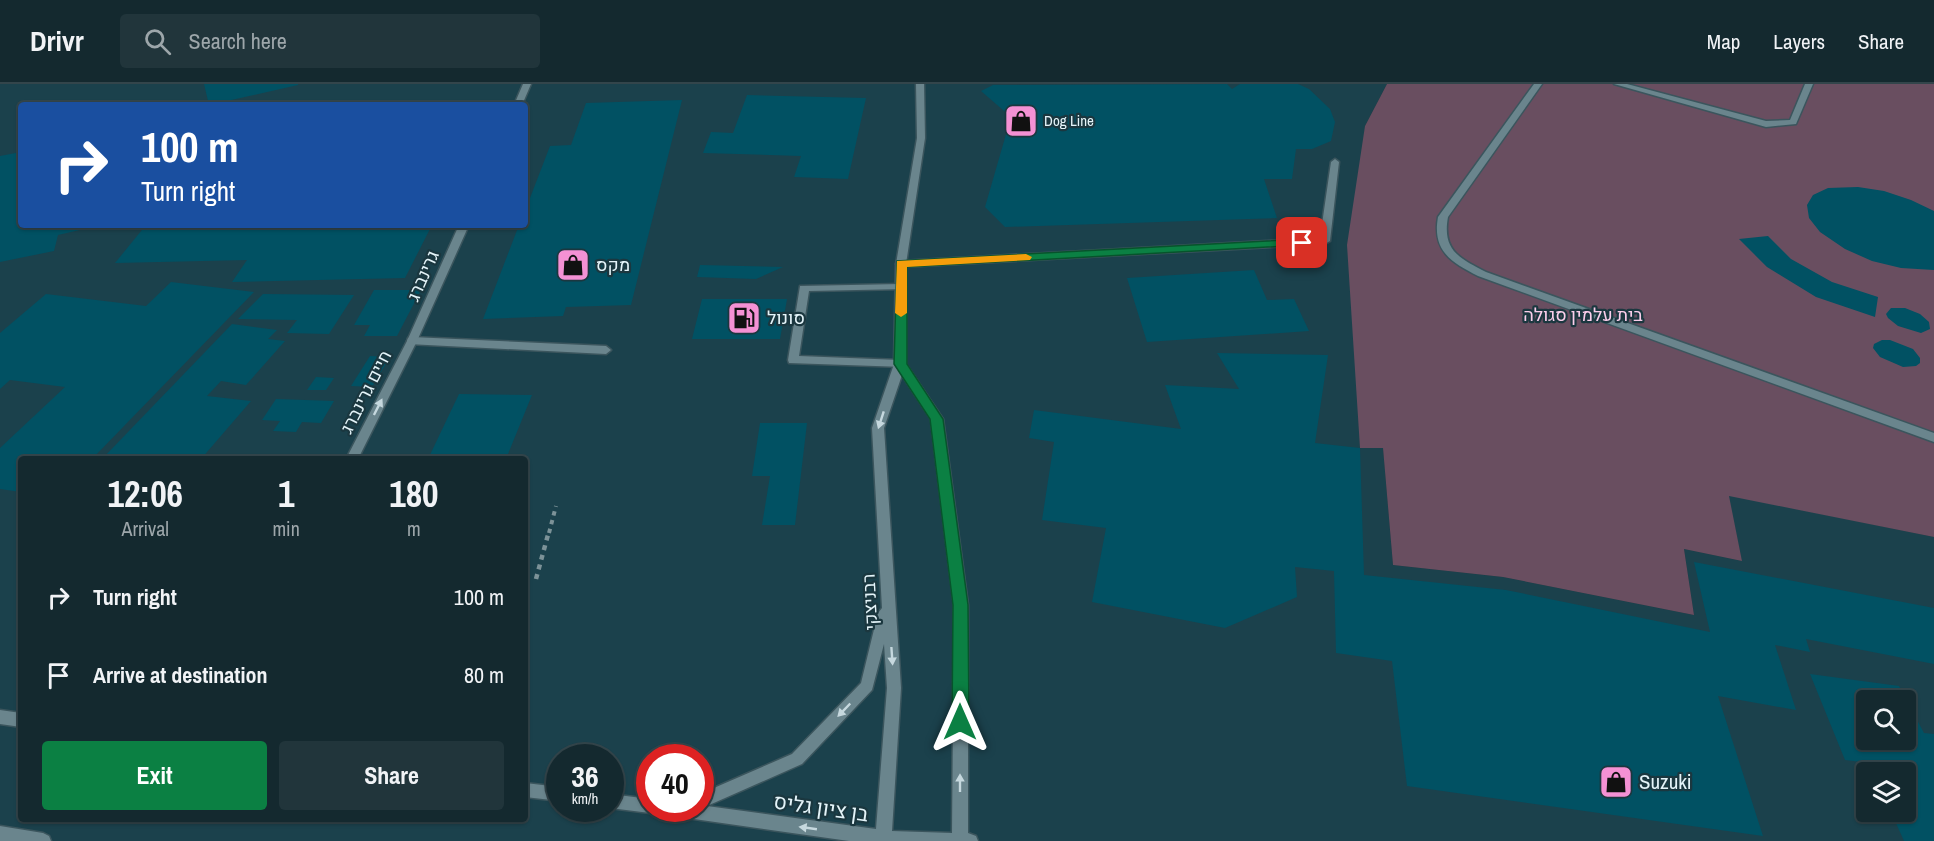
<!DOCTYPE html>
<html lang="en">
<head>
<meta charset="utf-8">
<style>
  :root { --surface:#14292f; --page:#21353b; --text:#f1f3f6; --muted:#9da6aa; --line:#33454b; --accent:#0b8043 }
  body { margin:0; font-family:"Archivo Narrow",Heebo,sans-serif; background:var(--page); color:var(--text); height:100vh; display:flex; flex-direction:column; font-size:22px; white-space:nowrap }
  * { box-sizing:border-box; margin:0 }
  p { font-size:20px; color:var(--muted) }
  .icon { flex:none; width:33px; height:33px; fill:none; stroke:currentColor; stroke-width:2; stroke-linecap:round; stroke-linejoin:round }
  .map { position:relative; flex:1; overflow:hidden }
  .drawer { position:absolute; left:18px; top:372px; width:510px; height:366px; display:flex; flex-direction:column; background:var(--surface); border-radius:6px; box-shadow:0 2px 4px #0004,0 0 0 2px var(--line) }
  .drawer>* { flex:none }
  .guide { position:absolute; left:18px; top:18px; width:510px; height:126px; border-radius:6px; box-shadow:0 2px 4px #0004,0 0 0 2px var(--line); background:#1a4fa0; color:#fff; overflow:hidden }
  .controls { position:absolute; left:1856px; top:606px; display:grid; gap:12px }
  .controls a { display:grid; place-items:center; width:60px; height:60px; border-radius:6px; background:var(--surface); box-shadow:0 2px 4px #0004,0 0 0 2px var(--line); font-size:30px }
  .speed { position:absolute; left:546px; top:660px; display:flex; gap:12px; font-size:30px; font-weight:700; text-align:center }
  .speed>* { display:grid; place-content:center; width:78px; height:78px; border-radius:50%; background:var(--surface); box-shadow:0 2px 4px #0004,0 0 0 2px var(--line); line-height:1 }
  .speed small { font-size:15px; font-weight:400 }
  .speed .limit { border:9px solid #d22; background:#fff; color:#111 }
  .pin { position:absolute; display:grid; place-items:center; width:51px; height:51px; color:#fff; margin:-26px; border-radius:12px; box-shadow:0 3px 9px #0006 }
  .me { position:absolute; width:66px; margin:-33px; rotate:0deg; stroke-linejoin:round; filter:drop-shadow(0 0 4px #0008) }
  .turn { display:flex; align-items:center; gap:21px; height:126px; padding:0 24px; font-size:27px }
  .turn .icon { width:78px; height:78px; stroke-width:2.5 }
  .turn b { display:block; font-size:42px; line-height:51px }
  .eta { display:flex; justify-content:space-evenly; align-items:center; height:102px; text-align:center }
  .eta b { font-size:36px; font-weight:800; line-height:42px }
  .primary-button { display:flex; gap:12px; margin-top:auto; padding:12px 24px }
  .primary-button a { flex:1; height:69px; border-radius:6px; background:var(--accent); color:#fff; font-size:24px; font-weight:800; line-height:69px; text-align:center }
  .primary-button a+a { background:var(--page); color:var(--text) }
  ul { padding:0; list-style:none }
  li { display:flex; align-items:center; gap:18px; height:78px; padding:0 24px }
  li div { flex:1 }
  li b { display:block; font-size:22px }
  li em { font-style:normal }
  header { display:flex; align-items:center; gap:36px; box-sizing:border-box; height:84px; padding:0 30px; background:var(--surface); border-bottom:2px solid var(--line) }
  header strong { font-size:28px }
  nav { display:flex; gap:33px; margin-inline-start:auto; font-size:21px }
  .search { width:420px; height:54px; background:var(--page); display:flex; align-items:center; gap:15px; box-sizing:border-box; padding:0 21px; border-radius:6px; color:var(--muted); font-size:22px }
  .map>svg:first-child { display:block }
  .built { fill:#1b414c; fill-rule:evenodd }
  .green { fill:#694e60 }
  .building { fill:#015163; fill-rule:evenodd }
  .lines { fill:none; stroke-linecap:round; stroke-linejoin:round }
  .service-casing { stroke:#3b555d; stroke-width:3 }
  .minor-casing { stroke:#3b555d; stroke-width:3 }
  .tertiary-casing { stroke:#3b555d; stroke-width:3 }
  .path-far1 { stroke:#7c9298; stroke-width:4; stroke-dasharray:4.5 4.5; stroke-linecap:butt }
  .path { stroke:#7c9298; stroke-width:4.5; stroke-dasharray:5 5; stroke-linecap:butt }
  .service { fill:#6a858d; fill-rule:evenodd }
  .minor { fill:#6a858d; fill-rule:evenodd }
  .tertiary { fill:#6a858d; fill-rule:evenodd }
  .oneway { fill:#c6d8de }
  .route { fill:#0b8043; stroke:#07532c; stroke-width:1.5 }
  .slow { fill:#f59e0b }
  .labels { text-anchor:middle; stroke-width:4.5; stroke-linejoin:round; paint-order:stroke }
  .far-poi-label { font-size:15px; fill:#e4f4f9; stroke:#1b373f; text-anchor:start }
  .poi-label { font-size:18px; fill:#e4f4f9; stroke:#1b373f; text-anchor:start }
  .street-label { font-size:18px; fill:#e4f4f9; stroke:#1b373f }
  .park-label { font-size:18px; fill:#fbceeb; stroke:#1b373f }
  .near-poi-label { font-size:21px; fill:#e4f4f9; stroke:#1b373f; text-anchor:start }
  .near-street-label { font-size:21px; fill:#e4f4f9; stroke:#1b373f }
</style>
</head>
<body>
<header>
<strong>Drivr</strong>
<div class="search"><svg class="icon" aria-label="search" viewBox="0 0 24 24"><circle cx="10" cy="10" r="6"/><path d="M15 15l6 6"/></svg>Search here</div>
<nav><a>Map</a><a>Layers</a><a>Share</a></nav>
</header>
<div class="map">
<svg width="1934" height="757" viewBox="0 0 1934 757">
  <rect width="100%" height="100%" fill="#1b373f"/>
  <path class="built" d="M0,0h1387l-22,42 -5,322 23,-1 10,118 110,12 191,38 -10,-66 58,12 -14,-66 206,42v304h-1934zM21,21h504v120h-504zM21,375h504v360h-504zM1866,616h39v40h-39zM560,674h50v50h-50zM650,674h50v50h-50zM1866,688h39v40h-39z"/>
  <path class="green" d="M1387,0h547v453l-205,-41 13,65 -58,-12 10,66 -191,-38 -110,-12 -10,-117h-23l-13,-203 18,-119z"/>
  <path class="building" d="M204,0h94v1l-89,20z
    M1227,0l5,5 8,-5h58l11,5 21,20 5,13 -4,19 -19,8h-16l-4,30h-28l13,39 -272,9 -20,-20 26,-90 -30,-26 12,-6z
    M747,11l119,3 -18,81 -54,-2 7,-21 -98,-3 8,-21 22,1z
    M682,16l-51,205 -65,2 -3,9 -80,3 36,-94h6v-14l25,-65 21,-1 15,-42z
    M21,68v73h64l-1,4 -26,6 -4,16 -54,11v-106z
    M1858,103l26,4 27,9 23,11v59l-33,-2 -29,-7 -27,-12 -25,-17 -11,-14 -2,-13 6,-10 15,-7z
    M146,141h286l-27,53 -173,4 15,-22 -132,3z
    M1768,152l23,23 41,23 46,15 -3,20 -59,-20 -49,-30 -28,-28z
    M700,181l83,2 -27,12 -59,-2z
    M1254,186l13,30 27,-1 15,32 -162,11 -20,-64z
    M171,198l83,10 -162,167h-71v33l-21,-3v-41l65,-61 -55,-7 -10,9v-56l46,-39 100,12z
    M374,206h47l-24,46h-33l6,-11h-16z
    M263,210l91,1 -25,39 -42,-1 10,-13 -59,-1z
    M702,215h85l-7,40h-88z
    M1891,224h14l15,6 9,8 1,7 -9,4 -23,-7 -10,-8 -2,-4z
    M232,240l45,6 -9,9 17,2 -39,44 -25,-4 -14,15 44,5 -50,58h-99z
    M1890,256l23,9 7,9v5l-4,3 -13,1 -23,-10 -7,-9 1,-4 8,-4z
    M1217,269l111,2 -13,88 45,5 4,127 142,15 204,42 -16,-70 240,46v56l-128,-25 4,13 -35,-7 21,65 -78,-14 45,140 -356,-50 -15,-125 -56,-8 -2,-82 -39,-4 2,30 -72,31 -133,-26 14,-74 -64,-8 12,-78 -25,-4 5,-28 147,19 -16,-44 74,4z
    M370,272l20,1 -18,30 -21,-1z
    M316,293l18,1 -8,12h-19z
    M459,310l73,1 -26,64h-78z
    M276,315l58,2 -13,22 -19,-1 -6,10 -23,-1 7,-10 -18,-1z
    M760,339h47l-12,102h-33l8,-49h-18z
    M1810,590l89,12 25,47 10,1v107h-30l-13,-29h14v-40h-31l-4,-9 -25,-3zM1866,616h39v40h-39z"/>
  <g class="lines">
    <g class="service-casing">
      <path id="service" d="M1534,0h8l-94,133c-6,33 11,41 38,55l448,161v9l-456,-166c-27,-14 -46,-25 -40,-59z
        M1614,0h13l139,37 24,-1 15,-36h8l-17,40 -30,3z
        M1335,75l4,3 -9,79 -5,3 -424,23 -5,-3 5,-3 419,-23 11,-76z
        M901,200l5,3 -1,2 -96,2 -10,65 101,4 6,4 -2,3 -115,-4 -1,-3 12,-74z
        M412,253l194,9 5,4 -5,4 -198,-10 -1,-3 1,-3z"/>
    </g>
    <g class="minor-casing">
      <path id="minor" d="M523,0h8l-9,21h-8z
        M459,141h10l-52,116 -59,118h-12l61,-118z"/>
    </g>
    <g class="tertiary-casing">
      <path id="tertiary" d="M916,0h8l1,54 -19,126v100l37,55 25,186v228l8,3 2,5h-129l-183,-26 -5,-2 -3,-5h42v-14l92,-40 69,-71 17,-70 4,-5 -10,-180 22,-64 2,-100 21,-126zM902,291l29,44 23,186 -2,228 -60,-2 9,-143 -17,-260zM884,560l3,44 -11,141 -169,-23 95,-42 70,-74z
        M0,626l21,3v14l-21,-3z
        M525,699l35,4v14l-35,-4z
        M610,710l40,5v9h7l-7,5 -40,-5z
        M0,742l43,7 6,3 2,5h-51z"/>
    </g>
    <path class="path-far1" d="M549,449l7,-27"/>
    <path class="path" d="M536,495l13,-48"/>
    <use href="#service" class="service"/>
    <use href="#minor" class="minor"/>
    <use href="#tertiary" class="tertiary"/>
  </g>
  <defs><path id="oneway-solid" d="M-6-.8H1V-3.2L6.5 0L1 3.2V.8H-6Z" transform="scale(1.5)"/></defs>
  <g class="oneway">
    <use href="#oneway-solid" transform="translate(378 323) rotate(-63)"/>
    <use href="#oneway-solid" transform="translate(881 336) rotate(108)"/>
    <use href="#oneway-solid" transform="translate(892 572) rotate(86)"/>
    <use href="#oneway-solid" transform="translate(844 626) rotate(134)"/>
    <use href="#oneway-solid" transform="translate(960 699) rotate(-90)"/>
    <use href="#oneway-solid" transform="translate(808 744) rotate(-172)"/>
  </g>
  <path class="route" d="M1302,155l3,1v5l-398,22v97l36,55 25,186 1,117 -3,6 -6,2 -6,-2 -2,-6 1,-117 -23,-186 -36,-55 3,-103z"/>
  <path class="slow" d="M1026,170l6,3 -2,3 -123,7v46l-6,4 -6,-4 2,-52z"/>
  <defs>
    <g id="shop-square" transform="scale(1.725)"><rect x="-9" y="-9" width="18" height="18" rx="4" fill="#f491d4" stroke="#1b373f"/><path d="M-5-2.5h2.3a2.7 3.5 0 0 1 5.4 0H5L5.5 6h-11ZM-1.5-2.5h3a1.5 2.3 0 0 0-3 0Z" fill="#111"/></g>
    <g id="fuel-square" transform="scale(1.725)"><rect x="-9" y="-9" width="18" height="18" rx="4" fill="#f491d4" stroke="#1b373f"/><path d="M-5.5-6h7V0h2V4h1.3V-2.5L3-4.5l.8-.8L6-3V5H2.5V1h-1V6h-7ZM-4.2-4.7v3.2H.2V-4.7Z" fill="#111"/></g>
  </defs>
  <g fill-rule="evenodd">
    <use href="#shop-square" x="1021" y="37"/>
    <use href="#shop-square" x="573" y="181"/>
    <use href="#fuel-square" x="744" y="234"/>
    <use href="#shop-square" x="1616" y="698"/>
  </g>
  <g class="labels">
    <g class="far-poi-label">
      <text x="1044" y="42">Dog Line</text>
    </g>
    <g class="poi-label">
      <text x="596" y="187">מקס</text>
      <text x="767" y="240">סונול</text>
    </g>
    <g class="street-label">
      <text transform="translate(423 192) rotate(-66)" y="6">גרינברג</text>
      <text transform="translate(366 308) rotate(-63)" y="6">חיים גרינברג</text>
      <text transform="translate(870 518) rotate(-93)" y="6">רבניצקי</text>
    </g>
    <g class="park-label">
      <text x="1583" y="237">בית עלמין סגולה</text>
    </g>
    <g class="near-poi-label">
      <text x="1639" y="705">Suzuki</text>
    </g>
    <g class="near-street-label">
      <text transform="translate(821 724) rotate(8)" y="7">בן ציון גליס</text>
    </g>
  </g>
</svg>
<div class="controls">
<a><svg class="icon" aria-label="search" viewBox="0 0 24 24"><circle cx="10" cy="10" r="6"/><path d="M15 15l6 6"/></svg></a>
<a><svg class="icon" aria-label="layers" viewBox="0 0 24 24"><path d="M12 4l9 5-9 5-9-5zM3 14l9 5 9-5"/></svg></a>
</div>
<div class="speed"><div>36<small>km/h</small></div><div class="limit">40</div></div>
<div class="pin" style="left:1302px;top:159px;background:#d93025"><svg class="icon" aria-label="arrive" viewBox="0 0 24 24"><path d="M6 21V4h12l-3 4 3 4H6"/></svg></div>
<svg class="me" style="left:960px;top:638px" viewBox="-20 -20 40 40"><path d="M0-17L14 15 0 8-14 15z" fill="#0b8043" stroke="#fff" stroke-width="4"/></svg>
<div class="guide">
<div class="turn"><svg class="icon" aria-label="right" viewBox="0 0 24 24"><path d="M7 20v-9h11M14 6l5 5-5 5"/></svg><div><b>100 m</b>Turn right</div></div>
</div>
<section class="drawer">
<div class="eta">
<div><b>12:06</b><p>Arrival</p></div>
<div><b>1</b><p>min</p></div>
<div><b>180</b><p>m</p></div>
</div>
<ul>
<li><svg class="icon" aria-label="right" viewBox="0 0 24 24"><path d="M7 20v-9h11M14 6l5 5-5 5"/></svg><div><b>Turn right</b></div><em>100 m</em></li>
<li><svg class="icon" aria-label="arrive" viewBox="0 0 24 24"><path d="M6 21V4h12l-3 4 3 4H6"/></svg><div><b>Arrive at destination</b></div><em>80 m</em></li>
</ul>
<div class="primary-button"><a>Exit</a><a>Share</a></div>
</section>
</div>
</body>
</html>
